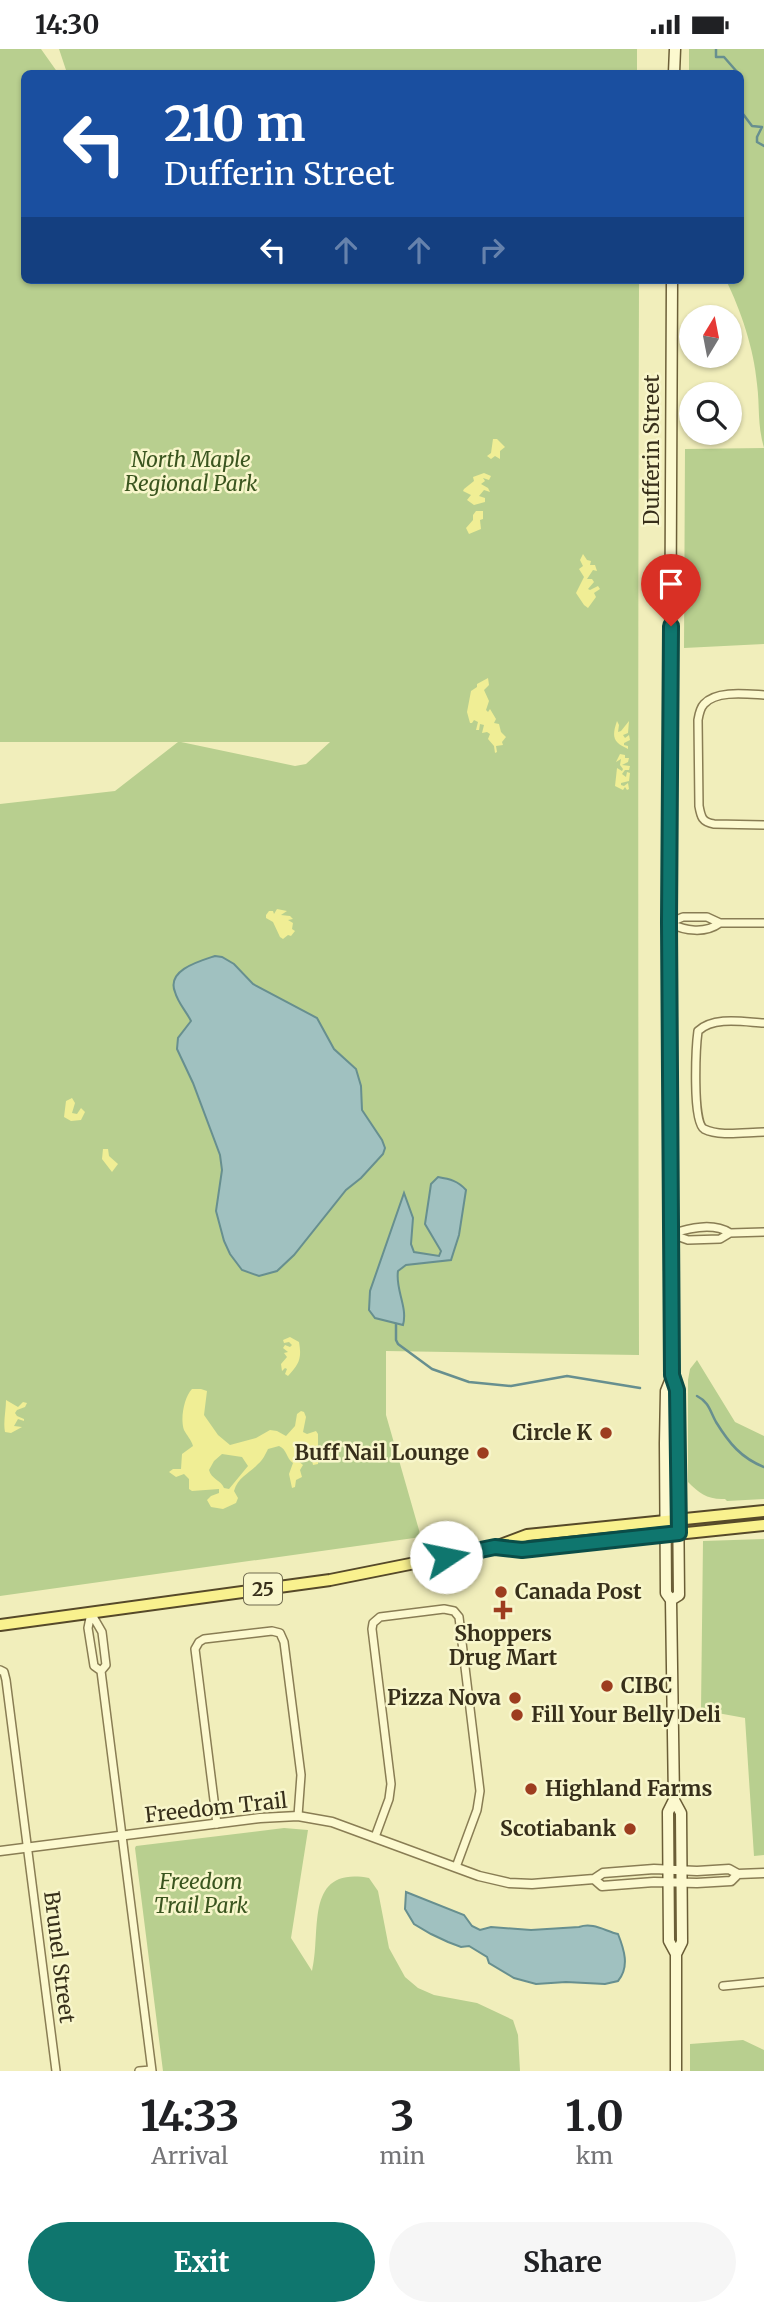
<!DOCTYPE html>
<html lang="en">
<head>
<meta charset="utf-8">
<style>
  :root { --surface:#fff; --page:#f6f6f6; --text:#202124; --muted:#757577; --accent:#0f766e }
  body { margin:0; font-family:Merriweather,serif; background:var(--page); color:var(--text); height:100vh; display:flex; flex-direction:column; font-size:26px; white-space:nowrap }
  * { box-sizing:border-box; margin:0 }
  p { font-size:23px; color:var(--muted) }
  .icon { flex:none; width:38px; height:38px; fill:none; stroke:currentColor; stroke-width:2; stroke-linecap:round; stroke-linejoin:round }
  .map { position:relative; height:2022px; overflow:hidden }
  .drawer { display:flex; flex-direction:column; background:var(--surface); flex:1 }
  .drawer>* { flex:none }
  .banner { position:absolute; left:21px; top:21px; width:723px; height:214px; border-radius:10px; box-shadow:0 2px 5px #0004; background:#1a4fa0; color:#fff; overflow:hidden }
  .needle { width:46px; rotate:10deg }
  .controls { position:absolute; left:679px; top:256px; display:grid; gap:14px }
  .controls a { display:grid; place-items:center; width:63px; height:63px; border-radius:50%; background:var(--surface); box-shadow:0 2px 5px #0004; font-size:35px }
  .pin { position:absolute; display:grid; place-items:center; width:60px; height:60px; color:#fff; margin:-72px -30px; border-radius:50% 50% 50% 0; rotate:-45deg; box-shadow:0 0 7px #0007 }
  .pin .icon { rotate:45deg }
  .me { position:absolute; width:77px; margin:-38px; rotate:79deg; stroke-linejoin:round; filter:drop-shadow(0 0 5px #0008) }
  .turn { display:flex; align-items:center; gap:24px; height:147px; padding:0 28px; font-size:32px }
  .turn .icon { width:91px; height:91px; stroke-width:2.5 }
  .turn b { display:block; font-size:49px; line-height:60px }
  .lanes { display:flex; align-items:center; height:66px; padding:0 28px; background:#0003; justify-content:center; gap:35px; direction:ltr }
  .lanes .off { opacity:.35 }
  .eta { display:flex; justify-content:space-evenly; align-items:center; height:119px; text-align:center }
  .eta b { font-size:42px; font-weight:700; line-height:49px }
  .button { display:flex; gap:14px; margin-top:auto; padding:14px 28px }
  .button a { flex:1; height:80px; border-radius:42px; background:var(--accent); color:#fff; font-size:28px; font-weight:700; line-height:80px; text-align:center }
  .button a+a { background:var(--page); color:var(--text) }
  .status { display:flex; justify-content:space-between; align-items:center; height:49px; padding:0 35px; background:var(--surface); direction:ltr }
  .status svg { height:19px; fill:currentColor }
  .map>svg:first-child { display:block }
  .green { fill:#b8cf8f; fill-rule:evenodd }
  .sand { fill:#f0ee95; fill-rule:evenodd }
  .water { fill:#a0c1c0; stroke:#678f8f; stroke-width:2 }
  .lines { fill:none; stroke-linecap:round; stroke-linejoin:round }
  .stream { stroke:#678f8f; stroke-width:2.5 }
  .minor-casing { stroke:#897d54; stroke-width:10 }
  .tertiary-casing { stroke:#897d54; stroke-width:11 }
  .secondary-casing { stroke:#6b5e37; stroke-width:13 }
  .primary-casing { stroke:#564929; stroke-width:14 }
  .minor { stroke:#fcf9cf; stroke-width:7 }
  .tertiary { stroke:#fcf9cf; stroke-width:8 }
  .secondary { stroke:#fcf9cf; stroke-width:10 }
  .primary { stroke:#f9f18e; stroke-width:10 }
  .route-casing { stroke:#0a4d48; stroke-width:18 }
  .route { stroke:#0f766e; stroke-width:12 }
  .poi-dot { fill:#9d3d1f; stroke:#f8f6cb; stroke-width:2.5 }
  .labels { text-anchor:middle; stroke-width:5; stroke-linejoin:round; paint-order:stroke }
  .shield { fill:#f8f6cb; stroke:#716b4f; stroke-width:2 }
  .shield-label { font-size:19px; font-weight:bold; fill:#372f1a }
  .street-label { font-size:21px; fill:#372f1a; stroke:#f8f6cb }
  .park-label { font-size:21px; font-style:italic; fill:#3a551f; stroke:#f8f6cb }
  .poi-label { font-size:21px; font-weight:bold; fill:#372f1a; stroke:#f8f6cb; text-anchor:end }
</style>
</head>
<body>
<div class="status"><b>14:30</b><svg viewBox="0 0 49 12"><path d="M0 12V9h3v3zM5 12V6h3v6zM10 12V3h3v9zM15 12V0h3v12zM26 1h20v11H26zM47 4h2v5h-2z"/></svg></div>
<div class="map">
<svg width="764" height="2022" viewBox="0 0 764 2022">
  <rect width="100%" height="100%" fill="#f1eebb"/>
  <path class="green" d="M0,0h41l17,24h-34v207h615c-1,357 -1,716 0,1075l-253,-4v64l35,122 -421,59v-792l115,-13 63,-49h-178zM181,693h149l-24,22 -11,2z
    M59,0h578v24h-570z
    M689,0h75v595l-80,4 1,-199 79,-1c-7,-24 -4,-41 -7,-64 -3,-35 -16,-73 -31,-104h14v-207h-51z
    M697,1311l38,62 29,14v63l-37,2 -2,-2c-17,1 -26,-6 -37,-17v-102l2,-11z
    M764,1490v316l-10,1 -9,-138 -44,-8 2,-169z
    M284,1779l24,2 -17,108 21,33c10,-39 -9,-105 57,-93l9,13 11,57 16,29 13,11 16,7 43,8 36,17 5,15 2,36h-357l-28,-223 1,-2z
    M743,1991l21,10v21h-74v-27z"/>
  <path class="sand" d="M493,390h4l8,8 -5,4v8l-5,-3 -4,3 -4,-3 4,-3z
    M484,424l7,3 -2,4 -6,-2 2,3 -4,3 7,4 2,4 -6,-2 -5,6 6,2v4l-11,3 -7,-5 4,-5 -8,-4 1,-2 10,-8 -1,-4z
    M483,462v8l-3,1 1,9 -12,5 -3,-6 7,-8v-5l3,-4z
    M583,505l4,6 4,1 -1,4h5l2,6 -4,-1 -6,9h5l2,3 -6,7 2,1 8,-4 2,3 -6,4 2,4 -8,11 -4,-3 -8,-12 8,-16 -5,-8 4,-3 -3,-6z
    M488,629l1,7 -5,5 5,11 -3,9 2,2 2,-3 6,10 -2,4 5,1 2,8 5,5 -4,5 1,3 -7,1 1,6 -2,1 -1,-7 -6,-7 2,-5 -3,-2 -5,1 2,-8 -4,-1 -1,6h-3l2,-8 -4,-2 -2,3h-2l-3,-11 4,-21 6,-4v-3z
    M617,672l2,4 -1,7 3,-1 8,-10 -1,12 -5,2 2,3 4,-3 1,5 -6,3v2l4,1v3c-14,-6 -17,-11 -11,-28z
    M620,705l5,1v3h4l-1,4 -6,3 8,1 -1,4h-4l-3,4 4,3 1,-5 3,1 -1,8 -8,2v2l3,1 4,-3 1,6 -2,1 -2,-3 -2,3 -8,-4 2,-18 5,3 1,-2 -3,-4 1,-6 -5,3z
    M277,860l10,2 -6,4 9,1 3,3 -5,1 5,3 -1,6 3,2 -4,5 -3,-1 -5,4 -3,-2 -7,-15 -7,-4v-3l3,-4h4l1,3z
    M72,1049l3,5 -3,10 5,1 4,-6 4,4 -4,8 -10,1 -7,-4 2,-16z
    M103,1100h5l1,7 9,8 -6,8 -10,-13z
    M290,1288l9,5c3,17 0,22 -11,34l-3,-2 2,-5 -2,-1 -3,3 -1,-7 6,-7 -3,-4 4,-1 -5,-4 2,-3 5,2 2,-2 -3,-3 -5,1 -1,-3z
    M192,1340h9l6,2 -3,24 14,20 12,10 26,-7 14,-8 7,1 9,5 9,-10 2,-12 4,-3 3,1 2,5 -3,15 4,2 9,-3 2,3v30l-5,1 -2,-9 -5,-3 -2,-7h-4l-5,3 1,10 7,6 -3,5 2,7 -6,3 -1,7 -3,1 -3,-14 4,-11c-7,-5 -6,-14 -14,-17l-11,3c-3,6 -5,11 -10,15 -9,10 -20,13 -24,27l4,7 -2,5 -13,6 -12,-2 -4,-7 4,-4 8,-3v-4l-27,2 -3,-2v-10l-5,-5 -8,3 -7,-5 4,-3h8l1,-15 11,-8c-2,-7 -6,-10 -9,-16 -4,-11 0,-33 8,-41zM222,1405l20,3 6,9 -19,23 -5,-1c-3,-8 -13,-9 -15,-18l5,-9z
    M6,1351l12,7 5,-5 4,1 -2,4 -8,3 -2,3 2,3 7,3v2l-6,-2 -4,7 8,1 -11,6 -6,-1c-2,-9 1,-22 1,-32z"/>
  <path class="water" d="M215,907l7,1 12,7 19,20 64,34 17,31 22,20 5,17 1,24 20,30 3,8 -2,6 -22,24 -15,12 -52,65 -17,16 -18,5 -17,-6 -12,-16 -6,-13 -8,-30 6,-41 -2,-15 -27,-72 -16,-34 1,-11 13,-17c-5,-10 -13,-18 -16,-29 -9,-22 25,-31 40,-36z
    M438,1128c12,2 20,4 28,13l-7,45 -8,25 -45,5 -8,6c-3,18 10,36 5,54l-28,-7 -6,-8 1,-19 34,-98 9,25 -2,26 3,8 25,4 2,-5 -16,-27 6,-40z
    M406,1843l58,23 8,11 8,4 11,-3 40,3 48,-3c14,-5 26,4 39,7 6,15 12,33 0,47l-13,3 -39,-2 -30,2 -22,-6 -25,-15 -2,-6 -18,-11 -8,1 -13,-5 -17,-8 -17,-10 -9,-15z"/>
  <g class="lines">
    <path class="stream" d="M716,0v8h8l14,16
      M740,26v4
      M740,61l12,16 10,1 -5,10v5l7,4
      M396,1275v16l2,4 34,25 37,13 42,4 56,-10 73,12
      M697,1347c12,6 13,15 19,26 13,21 25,36 48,45"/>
    <g class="minor-casing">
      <path id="minor" d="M764,646c-17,-1 -48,-5 -60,9 -4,4 -5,10 -6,16l1,86c2,11 3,16 15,18l50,1
        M669,874l14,-6h24l13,6h44
        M669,874c16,8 36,11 51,0
        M764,974c-20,-1 -50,-7 -66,8 -2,15 -6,91 6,98 16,8 42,3 60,3
        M671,1185l17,6 32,-1 10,-6 34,-1
        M671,1185c18,-6 42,-12 59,-1
        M91,1564l11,19 4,33 -5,6 51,400
        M91,1564l-3,15 6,38 7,5
        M0,1621l4,2 2,8 50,391
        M217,1775l-22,-175 4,-7 5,-3 68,-8 8,2 4,9 17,133 -3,41
        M375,1788l14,-38 2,-15 -19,-155 1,-6 7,-6 64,-8 10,2 5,6 2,17 19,157 -3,19 -21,57
        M723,1937l41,-4
        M139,2022l12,-1"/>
    </g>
    <g class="tertiary-casing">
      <path id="tertiary" d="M0,1802l260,-33 38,-2 34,6 147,54 30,7 23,1 62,-5 9,-6 51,-4 43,2 32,-2 9,5 26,-1
        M594,1830l8,7 52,-4 43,1 34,-2 7,-7"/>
    </g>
    <g class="secondary-casing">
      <path id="secondary" d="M674,24l1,-24
        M672,1327l-6,15 -1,52 1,150 5,7 3,200 7,13 1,129 -6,12
        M671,1551l8,-5 -2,-205 -5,-15 -3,-452 3,-643
        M674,1751l-6,12 1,129 7,13v117"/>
    </g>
    <g class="primary-casing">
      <path id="primary" d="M497,1499l25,2 242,-25
        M0,1576l330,-45 165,-33 32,-12 237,-24"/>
    </g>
    <use href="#minor" class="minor"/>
    <use href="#tertiary" class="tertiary"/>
    <use href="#secondary" class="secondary"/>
    <use href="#primary" class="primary"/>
  </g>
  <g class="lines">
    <g class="route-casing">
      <path id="route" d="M446,1508l49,-10 27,3 157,-17 -2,-143 -5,-15 -3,-452 2,-297"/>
    </g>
    <use href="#route" class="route"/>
  </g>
  <g class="poi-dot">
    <circle cx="606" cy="1384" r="7"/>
    <circle cx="483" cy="1404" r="7"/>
    <circle cx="501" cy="1543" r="7"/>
    <path d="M499.5 1550.5h7v7h7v7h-7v7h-7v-7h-7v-7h7z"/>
    <circle cx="607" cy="1637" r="7"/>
    <circle cx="515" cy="1649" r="7"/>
    <circle cx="517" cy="1666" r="7"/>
    <circle cx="531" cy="1740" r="7"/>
    <circle cx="630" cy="1780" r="7"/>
  </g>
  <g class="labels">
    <rect class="shield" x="244" y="1524.5" width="38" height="31" rx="5"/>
    <g class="shield-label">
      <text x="263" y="1547">25</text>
    </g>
    <g class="street-label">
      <text transform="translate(652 401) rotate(-90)" y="7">Dufferin Street</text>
      <text transform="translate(216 1759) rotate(-6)" y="7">Freedom Trail</text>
      <text transform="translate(59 1908) rotate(83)" y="7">Brunel Street</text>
    </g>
    <g class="park-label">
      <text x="191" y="418">North Maple<tspan x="191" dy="24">Regional Park</tspan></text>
      <text x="201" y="1840">Freedom<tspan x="201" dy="24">Trail Park</tspan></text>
    </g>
    <g class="poi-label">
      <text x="592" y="1391">Circle K</text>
      <text x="469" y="1411">Buff Nail Lounge</text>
      <text x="515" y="1550" text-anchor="start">Canada Post</text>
      <text x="503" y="1592" text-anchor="middle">Shoppers<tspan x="503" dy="24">Drug Mart</tspan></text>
      <text x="621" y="1644" text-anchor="start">CIBC</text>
      <text x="501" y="1656">Pizza Nova</text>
      <text x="531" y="1673" text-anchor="start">Fill Your Belly Deli</text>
      <text x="545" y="1747" text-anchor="start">Highland Farms</text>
      <text x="616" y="1787">Scotiabank</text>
    </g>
  </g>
</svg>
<div class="controls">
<a><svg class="needle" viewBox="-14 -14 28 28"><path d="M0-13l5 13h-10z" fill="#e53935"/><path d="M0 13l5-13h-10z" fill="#757577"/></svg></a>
<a><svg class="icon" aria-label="search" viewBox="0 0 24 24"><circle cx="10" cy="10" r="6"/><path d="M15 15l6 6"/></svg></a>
</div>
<div class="pin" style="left:671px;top:577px;background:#d93025"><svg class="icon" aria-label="arrive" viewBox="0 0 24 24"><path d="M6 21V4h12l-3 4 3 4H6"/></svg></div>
<svg class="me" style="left:446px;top:1508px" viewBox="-20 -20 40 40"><circle r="19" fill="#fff"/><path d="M0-13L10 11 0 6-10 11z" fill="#0f766e"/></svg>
<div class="banner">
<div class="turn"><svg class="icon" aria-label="left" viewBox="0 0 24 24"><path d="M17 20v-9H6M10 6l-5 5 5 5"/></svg><div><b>210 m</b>Dufferin Street</div></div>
<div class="lanes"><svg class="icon" aria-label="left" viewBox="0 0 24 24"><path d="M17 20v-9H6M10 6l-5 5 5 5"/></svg><svg class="icon off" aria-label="ahead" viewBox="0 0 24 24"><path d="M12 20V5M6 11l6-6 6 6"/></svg><svg class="icon off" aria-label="ahead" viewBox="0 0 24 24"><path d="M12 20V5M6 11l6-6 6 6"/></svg><svg class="icon off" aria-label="right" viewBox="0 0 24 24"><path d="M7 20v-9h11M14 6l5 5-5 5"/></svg></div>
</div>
</div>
<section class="drawer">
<div class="eta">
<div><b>14:33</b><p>Arrival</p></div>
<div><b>3</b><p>min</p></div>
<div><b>1.0</b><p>km</p></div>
</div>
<div class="button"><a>Exit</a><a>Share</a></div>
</section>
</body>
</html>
